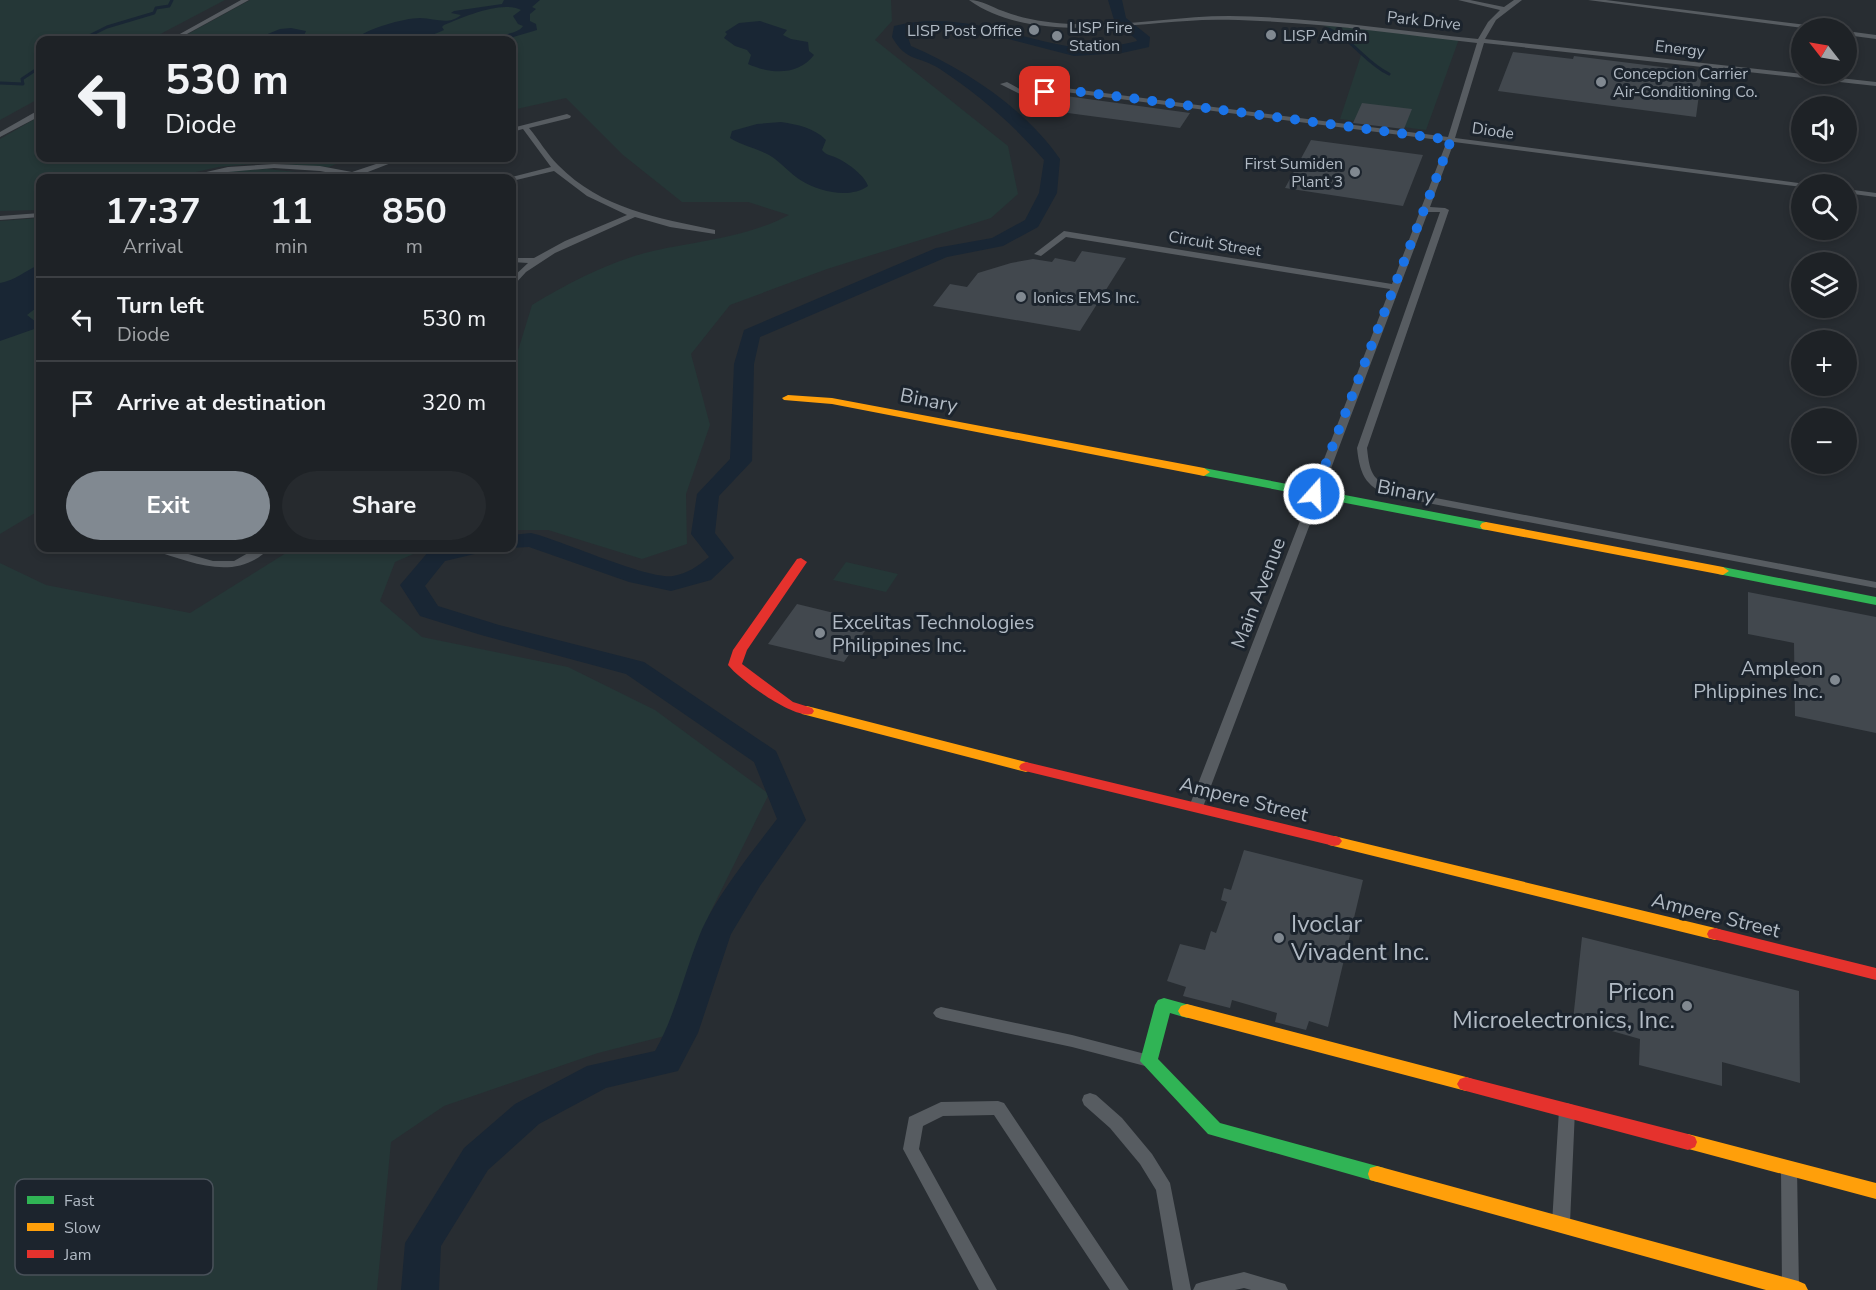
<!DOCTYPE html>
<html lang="en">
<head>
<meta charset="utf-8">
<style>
  :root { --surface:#1e2226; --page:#262a2e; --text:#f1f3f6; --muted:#a1a4a7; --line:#3c3f43; --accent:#818991 }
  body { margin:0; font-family:"Nunito Sans",sans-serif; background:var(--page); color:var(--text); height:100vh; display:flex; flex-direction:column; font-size:22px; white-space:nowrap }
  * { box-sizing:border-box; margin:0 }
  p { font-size:20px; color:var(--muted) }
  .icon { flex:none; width:33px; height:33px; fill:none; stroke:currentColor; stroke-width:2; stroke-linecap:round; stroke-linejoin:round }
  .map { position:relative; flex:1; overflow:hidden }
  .details { position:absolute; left:36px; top:174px; width:480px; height:378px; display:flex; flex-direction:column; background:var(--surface); border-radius:12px; box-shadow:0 3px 9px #0003,0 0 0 2px var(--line) }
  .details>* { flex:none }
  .hud { position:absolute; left:36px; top:36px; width:480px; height:126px; border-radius:12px; box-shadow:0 3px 9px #0003,0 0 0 2px var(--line); background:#1e2226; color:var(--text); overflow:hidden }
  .needle { width:39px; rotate:301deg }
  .buttons { position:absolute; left:1791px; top:18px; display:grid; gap:12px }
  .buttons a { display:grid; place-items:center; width:66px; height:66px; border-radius:50%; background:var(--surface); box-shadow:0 3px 9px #0003,0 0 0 2px var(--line); font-size:30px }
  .pin { position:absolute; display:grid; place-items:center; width:51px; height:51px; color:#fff; margin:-26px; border-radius:12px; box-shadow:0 3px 9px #0006 }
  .me { position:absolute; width:66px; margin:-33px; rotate:20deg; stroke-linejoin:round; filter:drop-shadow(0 0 4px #0008) }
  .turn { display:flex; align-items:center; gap:21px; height:126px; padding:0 30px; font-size:27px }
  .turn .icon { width:78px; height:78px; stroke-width:2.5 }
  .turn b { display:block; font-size:42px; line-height:51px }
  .eta { display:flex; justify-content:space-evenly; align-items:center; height:102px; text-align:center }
  .eta b { font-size:36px; font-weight:700; line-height:42px }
  .action { display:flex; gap:12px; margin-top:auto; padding:12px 30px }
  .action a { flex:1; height:69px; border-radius:36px; background:var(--accent); color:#fff; font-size:24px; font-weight:700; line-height:69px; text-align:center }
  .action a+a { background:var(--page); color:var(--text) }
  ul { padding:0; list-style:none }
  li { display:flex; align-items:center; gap:18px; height:84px; padding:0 30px; border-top:2px solid var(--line) }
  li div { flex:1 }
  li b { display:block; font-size:22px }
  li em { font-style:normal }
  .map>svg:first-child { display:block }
  .green { fill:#253737 }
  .water { fill:#192634 }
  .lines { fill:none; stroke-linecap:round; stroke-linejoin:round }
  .stream { stroke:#192634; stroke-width:3 }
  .river { fill:#192634; fill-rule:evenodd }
  .building { fill:#42484e }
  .street { fill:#575c61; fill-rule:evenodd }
  .fast { fill:#30b455; fill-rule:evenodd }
  .slow { fill:#ff9f0a; fill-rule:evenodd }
  .jam { fill:#e5322d; fill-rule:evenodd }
  .route { stroke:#1a73e8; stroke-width:10; stroke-dasharray:0 18 }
  .poi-dot { fill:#818991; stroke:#1c242d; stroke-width:2 }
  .labels { text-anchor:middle; stroke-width:6; stroke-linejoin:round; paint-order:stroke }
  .far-street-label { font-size:16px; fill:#b1bac4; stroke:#1c242d }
  .far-poi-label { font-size:16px; fill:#b1bac4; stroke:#1c242d; text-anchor:start }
  .street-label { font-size:20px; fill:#b1bac4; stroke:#1c242d }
  .poi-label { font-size:20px; fill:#b1bac4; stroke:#1c242d; text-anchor:start }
  .near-poi-label { font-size:24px; fill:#b1bac4; stroke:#1c242d; text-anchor:start }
  .key { fill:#1c242d; stroke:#49515a; stroke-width:1.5 }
  .key-label { font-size:16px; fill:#b1bac4 }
</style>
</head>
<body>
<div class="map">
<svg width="1876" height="1290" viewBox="0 0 1876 1290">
  <rect width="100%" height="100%" fill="#282d32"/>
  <path class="green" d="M0,0h225l-76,40h-109v58l-40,22z
    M250,0h641l1,21 -17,19 133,106 10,48 -27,24 -164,51 -97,36 -39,49 19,71 -24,69 1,50 -45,15 -94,-29h-36v-168l4,-5 16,-52c34,-21 81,-45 121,-54 45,-10 95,-14 136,-36l-41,-13h-66l-59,-47 -57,-57 -54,12v-70h-335z
    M1323,25l136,14 -33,91 -86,-11 22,-67 -17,-15z
    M40,116v42h310l-21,9 -65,-4 -46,4 -48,11h-130v32l-40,1v-72z
    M267,169l58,6 -1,3h-131l38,-7z
    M40,218v292l-40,24v-313z
    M294,548h133l-32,14 -15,39 42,36 146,30 87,43 114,84 -59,119 -45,123 -67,17 -154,53 -53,36 -14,148h-377v-727l46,22 144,28z
    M846,562l52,12 -12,18 -53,-12z"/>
  <path class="water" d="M504,0h36l-8,7 4,2 -6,5v7l6,3 1,6 -27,8v2h-13c6,-8 20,-5 26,-14l-5,-2 -5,-8 8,-6c-20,-10 -57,7 -77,15l-2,2 2,3c-28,14 -59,11 -90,10 11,-11 50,-22 66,-22 15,0 28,8 41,-3l-10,-2 3,-2 48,-7z
    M760,21l27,9 -4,5 8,4 17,3 1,9 5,4c-16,21 -44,19 -66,9l3,-9 -4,-5 -12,-4 -11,-8 3,-4 -2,-2 14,-9z
    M291,28l15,3 -4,9h-49l27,-11z
    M781,122c17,3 32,5 45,18l-4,10c5,6 10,5 17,9 10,5 26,17 29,27 -18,13 -48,6 -66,-5 -12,-7 -21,-19 -33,-26 -13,-7 -26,-9 -39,-17l2,-7 25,-7z
    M40,264v41l-13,10 9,7 4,-1v6l-40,14v-58c14,-2 27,-13 40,-19z"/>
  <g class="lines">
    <path class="stream" d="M1329,29c24,11 37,34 60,45
      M81,40l26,-13 47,-14 2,-5 13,-2 3,-6
      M0,83l23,1 -1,-5 18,-12"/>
    <path class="river" d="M1108,0h14l4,18 24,19 -1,10 -27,6 -48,3 -85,-22 -55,-5 -28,3 5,14c56,24 114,63 149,113l-3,34 -19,34 -35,19 -56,11 -187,80 -6,27 -2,97 -33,35 -4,37 19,25 -23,22 -40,11 -42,-9 -100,-35 -23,1h6v-13l19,-2c30,7 117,47 142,43 15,-3 24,-9 36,-19l-18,-23 6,-40 33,-35 4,-95 10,-34 192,-82 56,-10 33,-18 14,-27 5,-33c-31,-36 -65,-65 -104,-91 -22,-14 -33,-6 -48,-32l2,-11c64,-16 117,11 178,21 19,3 45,-1 65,-6l-1,-2 -21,-16z
      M443,548h40l-4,5 -34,8 -20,25 13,20 61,19 145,37 132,89 30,69 -46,66 -29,48 -33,99 -20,38 -72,17 -67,36 -51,46 -47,76 -2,44h-38l4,-47 59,-95 51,-44 72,-38 68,-15c21,-37 29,-78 45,-117 16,-38 52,-82 77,-115l-23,-57 -128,-88 -145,-39 -61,-19 -20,-31 29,-34z"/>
  </g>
  <path class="building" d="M1513,52l60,7 1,-3 128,16 -6,45 -198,-26z
    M1066,96l124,17 -10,15 -127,-17z
    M1362,103l50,6 -8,20 -51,-6z
    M1311,140l112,15 -20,51 -118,-18z
    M1082,251l44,7 -46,73 -147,-25 17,-22 17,3 11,-14 33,-10 22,-4 19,3 3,-4 20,4z
    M1748,592l128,25v116l-81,-17 -1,-73 -46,-9z
    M797,604l74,18 -27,40 -76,-18z
    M1244,850l119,30 -35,147 -19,-6 -3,9 -31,-8 2,-9 -45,-13 -2,8 -47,-12 3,-9 -19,-6 13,-37 25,6 6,-19 5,2 11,-31 -6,-2 3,-12 7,2z
    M1582,937l217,54 1,92 -78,-21v24l-83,-21 1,-26 -67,-19z"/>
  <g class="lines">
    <path class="street" d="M241,0h8l-73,40h-7z
      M969,0c13,0 22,7 34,11 23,9 47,12 71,13 52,3 103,-8 155,-8 83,1 166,14 249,23l10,-17 12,-12 -42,-10h12l34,7 10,-7h8l-26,20 -11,19 391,43v4l-392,-43 -29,95 351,46h-4v3l-348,-45 -24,65 15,1 4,2 -82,238c3,28 6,32 32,43l477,91v6l-480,-91c-29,-8 -36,-20 -39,-49l83,-236h-12l-225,595 -2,3h-10l-2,-3 201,-518 -324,-52 -25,19 -7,-2 30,-23 328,53 55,-143 -382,-49 -41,4 -24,-12 7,-2 18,10 40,-4 383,49 29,-94c-72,-8 -145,-19 -217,-22 -25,-1 -49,-2 -73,0 -67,4 -160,21 -218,-21z
      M1588,0h18l209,26 3,2h-15z
      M1846,31l30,4v4l-30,-4z
      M37,111h3v5l-40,21v-5z
      M567,114l4,2 -1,2 -41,10c10,12 18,26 29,37 43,44 100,53 157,65v4l-45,-7 -35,-10 -80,36 -29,19 -11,12 -3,1v-7l16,-15 -16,-1v-4h22l31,-17 62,-26 -40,-19 -33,-25 -42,10v-3h-4l43,-11 -28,-38 -11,3v-4z
      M394,158h10l-44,17 7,1 1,2h-11l-37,-7 -46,-3 -46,4 -36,6h-12l48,-11 46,-3 46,2 32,6z
      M1846,189l30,4v4l-30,-4z
      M40,213v4l-40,3v-4z
      M150,548h17l46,13h21l23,-13h13c-35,35 -78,14 -118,2z
      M941,1007l131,28 77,20 6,2 2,4 -2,4 -6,2 -77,-20 -131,-28 -5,-2 -3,-4 3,-4z
      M1090,1093l6,2 26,23 30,36 18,29 21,107h-18l-17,-100 -16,-26 -30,-36 -26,-23 -2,-5 2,-5z
      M998,1101l6,2 125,187h-19l-116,-175 -51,1 -20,10 -4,23 78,141h-18l-76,-141 6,-32 32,-15z
      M1567,1103l6,2 2,5 -5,113 -3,5 -6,2 -6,-2 -3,-5 7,-113 2,-5z
      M1789,1161l6,2 2,5 2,122h-16l-1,-2 -1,-120 2,-5z
      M1244,1272l41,12 3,6h-37l-7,-2 -9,2h-42l3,-6 6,-2z"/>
    <path class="fast" d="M1204,468l282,54 6,4 -6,4 -286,-55 -2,-3z
      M1723,567l153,30v8l-158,-31 -1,-3 1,-3z
      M1164,998l29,8 3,5 -3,5 -6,2 -17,-5 -12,46 62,64 157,43 7,2 2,6 -2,6 -7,2 -169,-48 -68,-73 15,-56 3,-5z"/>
    <path class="slow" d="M788,395l44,3 372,70 6,4 -6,4 -372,-72 -48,-4 -2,-2z
      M1486,522l237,45 6,4 -6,4 -241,-46 -2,-3 2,-3z
      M807,706l219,56 5,2 2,3 -2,3 -5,2 -224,-58 -2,-3 2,-3z
      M1334,836l381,92 6,2 2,4 -2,4 -6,2 -386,-95 -3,-4 3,-4z
      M1187,1004l279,73 6,2 3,5 -3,5 -6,2 -285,-75 -3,-5 3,-5z
      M1688,1134l188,49v16l-195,-52 -2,-5 2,-5z
      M1377,1166l421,115 7,3 3,6h-42l-389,-108 -7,-2 -2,-6 2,-6z"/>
    <path class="jam" d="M801,558l6,4 -60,88 -5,14 51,38 19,6 2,3 -2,3c-19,5 -72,-34 -84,-49l5,-15 64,-91z
      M1026,762l308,74 5,1 3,4 -3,4 -5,1 -313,-76 -2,-3 2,-3z
      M1715,928l161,40v12l-167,-42 -2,-4 2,-4z
      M1466,1077l222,57 7,3 2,5 -2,5 -7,3 -222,-59 -6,-2 -3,-5 3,-5z"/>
  </g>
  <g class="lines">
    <path class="route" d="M1045,92l20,-2 65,8 321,42 -137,354"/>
  </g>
  <g class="poi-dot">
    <circle cx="1034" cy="30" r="6"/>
    <circle cx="1271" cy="35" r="6"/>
    <circle cx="1057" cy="36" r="6"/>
    <circle cx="1601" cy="82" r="6"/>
    <circle cx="1355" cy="172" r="6"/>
    <circle cx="1021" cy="297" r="6"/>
    <circle cx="820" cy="633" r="6"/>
    <circle cx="1835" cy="680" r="6"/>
    <circle cx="1279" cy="938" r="6"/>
    <circle cx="1687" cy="1006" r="6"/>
  </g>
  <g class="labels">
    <g class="far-street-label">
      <text transform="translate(1424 20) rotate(6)" y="6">Park Drive</text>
      <text transform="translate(1680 48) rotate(7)" y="6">Energy</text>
      <text transform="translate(1493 130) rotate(8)" y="6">Diode</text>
      <text transform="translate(1215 243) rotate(9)" y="6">Circuit Street</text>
    </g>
    <g class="far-poi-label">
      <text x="1069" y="33">LISP Fire<tspan x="1069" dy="18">Station</tspan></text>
      <text x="1022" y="36" text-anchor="end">LISP Post Office</text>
      <text x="1283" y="41">LISP Admin</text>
      <text x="1613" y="79">Concepcion Carrier<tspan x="1613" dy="18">Air-Conditioning Co.</tspan></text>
      <text x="1343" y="169" text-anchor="end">First Sumiden<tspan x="1343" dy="18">Plant 3</tspan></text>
      <text x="1033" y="303">Ionics EMS Inc.</text>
    </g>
    <g class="street-label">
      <text transform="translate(929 400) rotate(11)" y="7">Binary</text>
      <text transform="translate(1406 491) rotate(10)" y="7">Binary</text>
      <text transform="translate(1258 593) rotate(-69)" y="7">Main Avenue</text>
      <text transform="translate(1244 799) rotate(14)" y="7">Ampere Street</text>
      <text transform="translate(1716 915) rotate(14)" y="7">Ampere Street</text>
    </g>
    <g class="poi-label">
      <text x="832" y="629">Excelitas Technologies<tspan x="832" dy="23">Philippines Inc.</tspan></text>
      <text x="1823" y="675" text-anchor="end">Ampleon<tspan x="1823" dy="23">Phlippines Inc.</tspan></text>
    </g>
    <g class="near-poi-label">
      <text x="1291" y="932">Ivoclar<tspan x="1291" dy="28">Vivadent Inc.</tspan></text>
      <text x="1675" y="1000" text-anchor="end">Pricon<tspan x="1675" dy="28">Microelectronics, Inc.</tspan></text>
    </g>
  </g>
  <rect x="15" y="1179" width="198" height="96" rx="9" class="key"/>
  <rect x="27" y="1196" width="27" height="8" fill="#30b455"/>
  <rect x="27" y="1223" width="27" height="8" fill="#ff9f0a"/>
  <rect x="27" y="1250" width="27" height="8" fill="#e5322d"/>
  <g class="key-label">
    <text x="64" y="1206">Fast</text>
    <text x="64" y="1233">Slow</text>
    <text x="64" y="1260">Jam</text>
  </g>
</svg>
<div class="buttons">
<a><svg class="needle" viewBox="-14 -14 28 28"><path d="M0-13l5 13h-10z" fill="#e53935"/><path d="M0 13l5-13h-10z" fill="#a1a4a7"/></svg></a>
<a><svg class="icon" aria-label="sound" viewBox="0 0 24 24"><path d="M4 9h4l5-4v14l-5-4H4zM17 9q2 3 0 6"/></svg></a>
<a><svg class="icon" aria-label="search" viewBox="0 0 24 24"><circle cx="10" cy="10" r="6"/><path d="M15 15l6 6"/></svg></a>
<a><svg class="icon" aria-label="layers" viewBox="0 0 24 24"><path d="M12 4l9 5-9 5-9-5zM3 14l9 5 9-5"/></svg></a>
<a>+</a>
<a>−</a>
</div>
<div class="pin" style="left:1045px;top:92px;background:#d93025"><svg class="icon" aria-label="arrive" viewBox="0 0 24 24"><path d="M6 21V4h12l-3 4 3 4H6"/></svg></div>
<svg class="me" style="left:1314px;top:494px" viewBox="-20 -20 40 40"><circle r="17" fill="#1a73e8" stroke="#fff" stroke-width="3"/><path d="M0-11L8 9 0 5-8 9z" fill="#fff"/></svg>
<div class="hud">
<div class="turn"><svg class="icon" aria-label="left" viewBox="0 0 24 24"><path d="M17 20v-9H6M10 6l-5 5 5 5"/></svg><div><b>530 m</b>Diode</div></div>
</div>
<section class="details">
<div class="eta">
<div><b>17:37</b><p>Arrival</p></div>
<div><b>11</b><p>min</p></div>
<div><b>850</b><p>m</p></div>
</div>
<ul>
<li><svg class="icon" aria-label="left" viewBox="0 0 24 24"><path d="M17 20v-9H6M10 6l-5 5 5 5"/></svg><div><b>Turn left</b><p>Diode</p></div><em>530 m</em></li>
<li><svg class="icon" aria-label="arrive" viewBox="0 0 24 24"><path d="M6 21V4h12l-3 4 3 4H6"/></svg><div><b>Arrive at destination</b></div><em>320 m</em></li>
</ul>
<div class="action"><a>Exit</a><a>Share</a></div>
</section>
</div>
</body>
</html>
